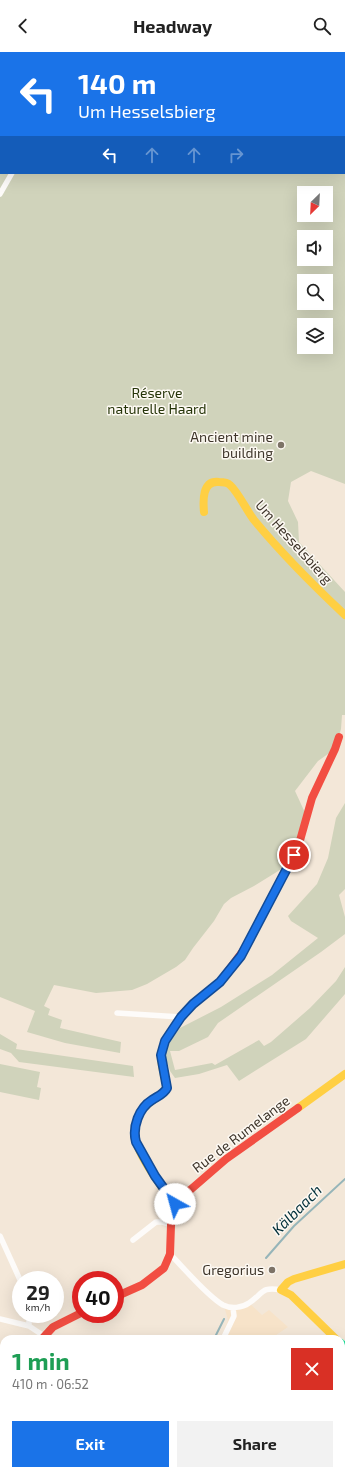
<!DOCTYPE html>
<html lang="en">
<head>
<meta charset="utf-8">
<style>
  :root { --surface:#fff; --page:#f2f2f2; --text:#222; --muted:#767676; --accent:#1a73e8 }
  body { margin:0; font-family:"Exo 2",sans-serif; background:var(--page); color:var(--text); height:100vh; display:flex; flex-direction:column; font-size:15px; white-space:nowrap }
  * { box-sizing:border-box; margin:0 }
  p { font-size:13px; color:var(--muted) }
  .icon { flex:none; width:22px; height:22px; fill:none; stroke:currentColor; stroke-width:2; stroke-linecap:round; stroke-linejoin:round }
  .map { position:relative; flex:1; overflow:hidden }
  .side { position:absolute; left:0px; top:1283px; width:345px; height:140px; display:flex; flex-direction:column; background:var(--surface); border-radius:12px 12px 0 0; box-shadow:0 4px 16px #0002 }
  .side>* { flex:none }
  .guide { position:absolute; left:0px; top:0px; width:345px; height:122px; box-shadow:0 4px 16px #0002; background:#1a73e8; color:#fff; overflow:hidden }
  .needle { width:26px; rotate:204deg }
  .buttons { position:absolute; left:297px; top:134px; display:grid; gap:8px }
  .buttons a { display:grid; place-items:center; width:36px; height:36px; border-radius:0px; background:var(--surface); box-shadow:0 4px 16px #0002; font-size:20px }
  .speed { position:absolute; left:12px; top:1219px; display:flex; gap:8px; font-size:20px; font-weight:700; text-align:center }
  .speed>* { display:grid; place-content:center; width:52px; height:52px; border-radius:50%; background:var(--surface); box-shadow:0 4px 16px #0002; line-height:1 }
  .speed small { font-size:10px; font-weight:400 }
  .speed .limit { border:6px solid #d22; background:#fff; color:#111 }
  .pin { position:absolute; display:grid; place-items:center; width:34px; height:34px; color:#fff; margin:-17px; border:2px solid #fff; border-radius:50%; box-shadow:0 1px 4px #0007 }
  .me { position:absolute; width:44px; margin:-22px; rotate:322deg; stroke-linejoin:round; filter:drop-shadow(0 0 3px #0008) }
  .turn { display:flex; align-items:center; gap:14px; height:84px; padding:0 12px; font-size:18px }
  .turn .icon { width:52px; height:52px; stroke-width:2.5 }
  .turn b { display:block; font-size:28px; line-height:34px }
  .lanes { display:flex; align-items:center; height:38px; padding:0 12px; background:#0003; justify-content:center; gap:20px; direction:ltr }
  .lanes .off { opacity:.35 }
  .round { display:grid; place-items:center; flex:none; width:42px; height:42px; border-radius:0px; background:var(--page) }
  .overview { display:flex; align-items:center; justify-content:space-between; height:68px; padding:0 12px }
  h1 { font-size:24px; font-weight:700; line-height:30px; color:#1e9e55 }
  .cta { display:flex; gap:8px; margin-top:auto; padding:8px 12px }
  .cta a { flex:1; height:46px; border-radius:0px; background:var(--accent); color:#fff; font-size:16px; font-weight:700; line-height:46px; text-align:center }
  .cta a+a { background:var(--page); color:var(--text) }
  header { display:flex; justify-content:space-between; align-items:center; height:52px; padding:0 12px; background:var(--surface); font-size:18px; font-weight:700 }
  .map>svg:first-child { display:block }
  .built { fill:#f7e3c9 }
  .green { fill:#d0d3bb; fill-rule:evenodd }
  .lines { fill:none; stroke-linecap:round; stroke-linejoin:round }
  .stream { stroke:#96b5b9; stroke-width:2 }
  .street { stroke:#fdfbf9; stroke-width:5.5 }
  .fast { stroke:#16e098; stroke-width:8 }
  .slow { stroke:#ffcf43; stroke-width:8 }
  .jam { stroke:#f24e42; stroke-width:8 }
  .route-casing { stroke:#114b97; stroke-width:10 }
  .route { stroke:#1a73e8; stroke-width:7 }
  .poi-dot { fill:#7d7367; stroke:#fdf9f3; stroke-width:1.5 }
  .labels { text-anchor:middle; stroke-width:3; stroke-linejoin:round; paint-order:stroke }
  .park-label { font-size:14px; fill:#253408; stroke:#fdf9f3 }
  .poi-label { font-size:14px; fill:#3e352a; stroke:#fdf9f3; text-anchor:end }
  .street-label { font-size:14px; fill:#3e352a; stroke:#fdf9f3 }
  .water-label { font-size:15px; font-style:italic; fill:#002f39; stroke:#fdf9f3 }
</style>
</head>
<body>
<header><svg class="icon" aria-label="back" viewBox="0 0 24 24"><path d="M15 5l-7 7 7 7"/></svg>Headway<svg class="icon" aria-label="search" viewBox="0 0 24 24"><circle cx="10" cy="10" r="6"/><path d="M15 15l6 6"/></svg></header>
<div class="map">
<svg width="345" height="1423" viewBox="0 0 345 1423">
  <rect width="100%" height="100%" fill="#f3e7d8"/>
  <path class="built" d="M249,1251l13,12 7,-5 19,17 -18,12h-49l7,-19 -4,-14 9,2z
    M341,1395l4,3v25h-21l-5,-4h22z"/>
  <path class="green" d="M0,0h345v432l-34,-13 -20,11 -3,19 10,21 1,20 46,50v123h-3l-1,14 -6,20 -17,12 -23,30 12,26 -19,48 -34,21 -23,12 -7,6 -10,17 -21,27 -8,12 -9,7 -29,17 -15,6 -36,3 -42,-8 -10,21 6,3 -2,6 14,5 -2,8 61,14 -1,11 -55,-10 -38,-11 8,-21 -35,-14zM1,1h343v120h-343zM304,141h22v22h-22zM304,185h22v22h-22zM304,229h22v22h-22zM304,273h22v22h-22z
    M345,751v86l-6,6 6,22v17l-24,18 -103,71 -10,14 -29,14h-9l5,19 37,-7 3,2 44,-25 5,6 7,-4 39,-34 26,-27 9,-14v27l-39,45 -67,42 -12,-16 -28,9 -24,4 -5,-7 -5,-15 2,-11 13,-17 41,-21 51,-32 46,-37 -27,-17 -3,-5 29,-32 11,-26 8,-40z
    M0,982l17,10 -1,5 117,17 1,11 -115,-15 -8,-9 -11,-4z
    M0,1012l40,8 -3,15 4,1 -2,12 -39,-8z
    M250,1419h69l5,4h-69z"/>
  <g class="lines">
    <path class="stream" d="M266,1206l28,-32 51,-47
      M214,1287l10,-20
      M169,1423l2,-4"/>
    <path class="street" d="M95,1l1,-1
      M0,142l12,-21
      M117,961l64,4
      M0,1184l21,46
      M133,1188l23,-18h6l9,3
      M170,1202c14,14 37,42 53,51 8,4 19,3 26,-2 14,-9 12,-17 32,-13
      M29,1262v12
      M0,1267l29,7 15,10
      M223,1287l11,-23 -1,-8
      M82,1419l5,4
      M178,1423l1,-4"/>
    <path class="fast" d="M341,1291l4,4"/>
    <path class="slow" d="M204,460c-1,-11 -2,-32 15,-30 3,0 9,1 11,3 8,7 17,26 24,35 28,34 59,65 91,95
      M298,1056l47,-34
      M178,1154c-13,-12 -42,-53 -43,-70 -1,-8 1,-16 5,-23 7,-12 20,-15 27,-25 -2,-9 -7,-25 -6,-34 2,-17 23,-42 36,-53
      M336,1287l-45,-44 -10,-5 7,-8 6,-3 51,-15"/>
    <path class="jam" d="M197,949l23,-19 26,-35 53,-103 13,-46 23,-49 4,-12
      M115,1245l27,-12 22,-17 6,-14 1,-29 5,-15 13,-19 37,-32 72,-51
      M42,1287l11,-12 28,-14
      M0,1342l4,-4"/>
  </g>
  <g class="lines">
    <g class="route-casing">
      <path id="route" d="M175,1152l-20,-28 -19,-34c-4,-15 3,-34 16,-42 6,-4 12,-6 15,-12l-6,-33 4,-14 16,-24 12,-13 27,-22 21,-26 53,-101"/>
    </g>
    <use href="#route" class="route"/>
  </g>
  <g class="poi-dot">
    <circle cx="281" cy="393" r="4"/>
    <circle cx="272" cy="1218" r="4"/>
  </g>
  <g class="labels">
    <g class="park-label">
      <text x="157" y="346">Réserve<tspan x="157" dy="16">naturelle Haard</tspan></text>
    </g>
    <g class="poi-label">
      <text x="273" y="390">Ancient mine<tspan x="273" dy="16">building</tspan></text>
      <text x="264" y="1223">Gregorius</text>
    </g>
    <g class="street-label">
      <text transform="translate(294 490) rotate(48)" y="5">Um Hesselsbierg</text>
      <text transform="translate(241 1082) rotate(-37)" y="5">Rue de Rumelange</text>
    </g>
    <g class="water-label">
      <text transform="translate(297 1158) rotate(-45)" y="5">Kälbaach</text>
    </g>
  </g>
</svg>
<div class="buttons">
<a><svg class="needle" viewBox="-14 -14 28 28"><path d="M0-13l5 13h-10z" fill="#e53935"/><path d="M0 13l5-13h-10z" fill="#767676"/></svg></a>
<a><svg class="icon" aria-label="sound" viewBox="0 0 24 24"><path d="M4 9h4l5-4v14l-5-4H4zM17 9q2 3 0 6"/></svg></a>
<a><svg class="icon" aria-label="search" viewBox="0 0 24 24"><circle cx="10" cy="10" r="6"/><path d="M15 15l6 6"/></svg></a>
<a><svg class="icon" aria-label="layers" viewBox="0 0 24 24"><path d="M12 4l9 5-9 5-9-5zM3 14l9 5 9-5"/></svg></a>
</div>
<div class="speed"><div>29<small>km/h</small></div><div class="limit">40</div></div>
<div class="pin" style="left:294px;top:803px;background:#d93025"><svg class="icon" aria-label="arrive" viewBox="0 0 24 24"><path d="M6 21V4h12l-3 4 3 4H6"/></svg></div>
<svg class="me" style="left:175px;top:1152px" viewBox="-20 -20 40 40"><circle r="19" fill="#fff"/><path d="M0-13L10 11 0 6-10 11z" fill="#1a73e8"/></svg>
<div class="guide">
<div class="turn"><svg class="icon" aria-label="left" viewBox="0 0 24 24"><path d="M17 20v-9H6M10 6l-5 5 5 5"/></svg><div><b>140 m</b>Um Hesselsbierg</div></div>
<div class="lanes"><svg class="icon" aria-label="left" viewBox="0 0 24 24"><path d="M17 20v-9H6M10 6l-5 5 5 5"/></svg><svg class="icon off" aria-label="ahead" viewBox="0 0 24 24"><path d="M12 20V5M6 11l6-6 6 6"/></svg><svg class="icon off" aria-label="ahead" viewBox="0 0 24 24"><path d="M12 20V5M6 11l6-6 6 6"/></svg><svg class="icon off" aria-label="right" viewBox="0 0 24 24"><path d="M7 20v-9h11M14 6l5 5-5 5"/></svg></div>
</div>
<section class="side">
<div class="overview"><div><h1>1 min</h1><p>410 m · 06:52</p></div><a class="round" style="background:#d93025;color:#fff"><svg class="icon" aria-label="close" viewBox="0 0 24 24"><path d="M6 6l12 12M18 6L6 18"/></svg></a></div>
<div class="cta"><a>Exit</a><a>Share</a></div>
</section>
</div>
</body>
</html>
